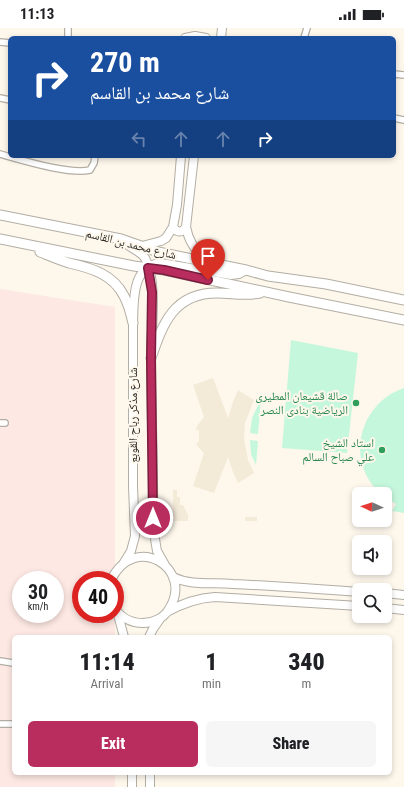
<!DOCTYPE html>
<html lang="en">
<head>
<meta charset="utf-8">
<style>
  :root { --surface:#fff; --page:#f6f6f6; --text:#202124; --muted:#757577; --accent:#b92c5e }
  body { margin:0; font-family:"Roboto Condensed","Noto Naskh Arabic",sans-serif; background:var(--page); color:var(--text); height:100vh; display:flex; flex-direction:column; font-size:15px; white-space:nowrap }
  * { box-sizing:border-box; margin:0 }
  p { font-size:13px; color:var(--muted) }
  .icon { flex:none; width:22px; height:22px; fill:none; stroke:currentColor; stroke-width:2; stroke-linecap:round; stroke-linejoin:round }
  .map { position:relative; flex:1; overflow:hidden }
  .details { position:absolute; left:12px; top:607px; width:380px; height:140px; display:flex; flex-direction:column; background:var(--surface); border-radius:6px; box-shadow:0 2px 6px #0003 }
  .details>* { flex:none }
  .hud { position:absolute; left:8px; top:8px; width:388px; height:122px; border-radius:6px; box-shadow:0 2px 6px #0003; background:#1a4fa0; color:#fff; overflow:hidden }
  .needle { width:26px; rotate:274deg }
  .buttons { position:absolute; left:352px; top:459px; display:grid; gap:8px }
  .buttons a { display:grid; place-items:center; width:40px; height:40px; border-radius:6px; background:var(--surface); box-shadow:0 2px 6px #0003; font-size:20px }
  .speed { position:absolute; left:12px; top:543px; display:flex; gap:8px; font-size:20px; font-weight:700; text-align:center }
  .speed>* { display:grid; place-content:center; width:52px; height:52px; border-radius:50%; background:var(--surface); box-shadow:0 2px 6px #0003; line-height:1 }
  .speed small { font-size:10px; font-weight:400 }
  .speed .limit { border:6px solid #d22; background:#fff; color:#111 }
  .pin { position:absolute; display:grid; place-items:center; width:34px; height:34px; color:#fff; margin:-41px -17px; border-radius:50% 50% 50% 0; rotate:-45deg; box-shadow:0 0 4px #0007 }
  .pin .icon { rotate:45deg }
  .me { position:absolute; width:44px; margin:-22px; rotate:0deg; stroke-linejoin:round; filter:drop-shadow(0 0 3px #0008) }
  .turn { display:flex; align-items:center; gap:14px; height:84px; padding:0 16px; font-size:18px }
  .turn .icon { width:52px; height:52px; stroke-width:2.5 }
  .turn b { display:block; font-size:28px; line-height:34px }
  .lanes { display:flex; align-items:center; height:38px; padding:0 16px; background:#0003; justify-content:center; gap:20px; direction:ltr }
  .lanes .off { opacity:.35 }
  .eta { display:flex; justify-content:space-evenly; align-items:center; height:68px; text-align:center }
  .eta b { font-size:24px; font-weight:800; line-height:28px }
  .action { display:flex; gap:8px; margin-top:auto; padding:8px 16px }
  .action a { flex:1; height:46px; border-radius:6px; background:var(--accent); color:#fff; font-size:16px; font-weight:800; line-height:46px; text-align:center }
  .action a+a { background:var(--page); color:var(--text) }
  .status { display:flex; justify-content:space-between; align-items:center; height:28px; padding:0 20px; background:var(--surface); direction:ltr }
  .status svg { height:11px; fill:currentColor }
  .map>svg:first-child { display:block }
  .built { fill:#f4ead8 }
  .education { fill:#fde8e3; fill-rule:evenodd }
  .green { fill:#c4f7dc }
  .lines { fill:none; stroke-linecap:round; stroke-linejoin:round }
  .street-casing { stroke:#b3aea4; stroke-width:8 }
  .secondary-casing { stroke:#b3aea4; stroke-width:10 }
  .primary-casing { stroke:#b3aea4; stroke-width:11 }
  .street { stroke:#fff; stroke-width:5.5 }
  .secondary { stroke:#fff; stroke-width:8 }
  .primary { stroke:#fff; stroke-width:9 }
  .route-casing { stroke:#781d3d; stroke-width:10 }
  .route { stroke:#b92c5e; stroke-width:7 }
  .leisure-dot { fill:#2e9e5b; stroke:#fdf7ec; stroke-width:1.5 }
  .labels { text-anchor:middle; stroke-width:4; stroke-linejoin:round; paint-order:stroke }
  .street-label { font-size:12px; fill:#2e2b27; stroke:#fdf7ec }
  .leisure-label { font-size:12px; fill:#27864d; stroke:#fdf7ec; text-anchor:end }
</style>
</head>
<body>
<div class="status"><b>11:13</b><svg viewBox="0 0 49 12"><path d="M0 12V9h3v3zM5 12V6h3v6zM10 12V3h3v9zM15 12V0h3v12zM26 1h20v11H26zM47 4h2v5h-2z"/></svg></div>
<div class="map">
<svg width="404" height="759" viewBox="0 0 404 759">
  <rect width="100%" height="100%" fill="#fdf7ec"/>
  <path class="built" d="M213,350l15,40 5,-16 5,-12 16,10 -9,23 -1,16 4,21 6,13 -16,10 -5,-11 -5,-15 -14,36 -21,-7 11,-33 -5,-5 -3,-5 3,-1v-12h-3l1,-4 7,-9 -11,-32z
    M173,462h4v7h3v8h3l5,10v6h-15z
    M245,489h12v4h-12z"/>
  <path class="education" d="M0,261l115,18v330h-101v136h101v14h-115zM21,552h34v34h-34zM81,552h34v34h-34z"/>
  <path class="green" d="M291,312l67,13 -11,100 -65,-5z
    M404,360v125l-12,-2 4,-7 -11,-7v-3h-4c-37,-32 -22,-91 23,-106z
    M261,371l-3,35 -8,-1 2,-15z
    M250,412l8,1 -2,24 -5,-11z"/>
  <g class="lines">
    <g class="street-casing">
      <path id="street" d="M68,10v-10
        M304,10l3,-10
        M0,14l10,1
        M394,46l10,1
        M0,70l10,2
        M394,90l10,2
        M0,126c22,6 70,21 90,16l4,-7 1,-7
        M0,395h5
        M0,633l13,2
        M0,696h14"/>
    </g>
    <g class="secondary-casing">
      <path id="secondary" d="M185,10l10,-2 11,2
        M221,10l1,-10
        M194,128l-8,71c3,16 10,23 20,35
        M173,199c4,6 9,6 13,0
        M121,211c7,9 19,11 24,19 13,22 6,72 6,99 0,56 3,113 2,170l4,24 8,14
        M142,218l19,-5 5,-3 7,-11 4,-22 4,-49
        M123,536l8,-13 4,-15 -2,-50v-163c1,-22 -2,-57 28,-60l70,12 8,-1 7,-4
        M173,549c19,9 39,5 60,7 42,2 84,5 126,8
        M111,552c24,-49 84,-11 58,29 -5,9 -16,14 -26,14 -11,0 -22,-5 -28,-15
        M385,565l19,2
        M385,580l19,2
        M117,583l7,26
        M167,584c16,-9 30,-14 48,-15l144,9
        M149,609l4,-8 7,-10
        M150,745v14
        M132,759v-14"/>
    </g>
    <g class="primary-casing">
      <path id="primary" d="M0,187l121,24 37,13 88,18 22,6 58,8 78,16
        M0,211l134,27 30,4 125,27 115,23
        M40,224c10,4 19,8 29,11 22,5 44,11 55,33 5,9 7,18 9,27
        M151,330c12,-35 23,-65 66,-65 15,0 29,3 43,0"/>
    </g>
    <use href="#street" class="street"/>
    <use href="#secondary" class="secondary"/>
    <use href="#primary" class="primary"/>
  </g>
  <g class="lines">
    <g class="route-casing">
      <path id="route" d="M153,490l-2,-160 1,-66 -4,-24 16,2 44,10"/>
    </g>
    <use href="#route" class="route"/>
  </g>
  <g class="leisure-dot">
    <circle cx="356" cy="375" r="4"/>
    <circle cx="382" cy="422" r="4"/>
  </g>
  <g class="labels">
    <g class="street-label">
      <text transform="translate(131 216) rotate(14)" y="4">شارع محمد بن القاسم</text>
      <text transform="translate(133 387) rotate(-90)" y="4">شارع مذكر رباح القوبع</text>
    </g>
    <g class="leisure-label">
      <text x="348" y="372">صالة قشيعان المطيرى<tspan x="348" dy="14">الرياضية بنادى النصر</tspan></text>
      <text x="374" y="419">استاد الشيخ<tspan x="374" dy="14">علي صباح السالم</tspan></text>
    </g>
  </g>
</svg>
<div class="buttons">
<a><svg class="needle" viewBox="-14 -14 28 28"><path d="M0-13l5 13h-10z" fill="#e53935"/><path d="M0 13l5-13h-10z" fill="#757577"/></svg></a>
<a><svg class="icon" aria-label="sound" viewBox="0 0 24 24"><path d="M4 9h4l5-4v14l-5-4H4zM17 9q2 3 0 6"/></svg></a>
<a><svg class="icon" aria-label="search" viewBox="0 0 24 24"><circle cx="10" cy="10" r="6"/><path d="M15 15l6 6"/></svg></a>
</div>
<div class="speed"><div>30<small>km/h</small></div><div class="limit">40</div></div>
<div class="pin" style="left:208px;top:252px;background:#d93025"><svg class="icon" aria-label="arrive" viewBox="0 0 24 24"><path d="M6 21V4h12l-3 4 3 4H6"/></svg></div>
<svg class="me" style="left:153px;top:490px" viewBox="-20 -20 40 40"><circle r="17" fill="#b92c5e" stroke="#fff" stroke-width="3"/><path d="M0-11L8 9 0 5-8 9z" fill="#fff"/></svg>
<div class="hud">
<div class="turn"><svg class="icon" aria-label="right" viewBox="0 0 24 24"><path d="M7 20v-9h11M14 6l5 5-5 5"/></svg><div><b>270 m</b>شارع محمد بن القاسم</div></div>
<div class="lanes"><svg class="icon off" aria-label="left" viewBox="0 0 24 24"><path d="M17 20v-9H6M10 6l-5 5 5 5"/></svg><svg class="icon off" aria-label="ahead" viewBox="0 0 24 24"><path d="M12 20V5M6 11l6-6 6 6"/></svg><svg class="icon off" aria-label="ahead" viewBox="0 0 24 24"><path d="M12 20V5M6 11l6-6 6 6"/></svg><svg class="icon" aria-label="right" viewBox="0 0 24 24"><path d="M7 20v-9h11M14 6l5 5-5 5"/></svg></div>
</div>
<section class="details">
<div class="eta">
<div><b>11:14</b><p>Arrival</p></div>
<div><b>1</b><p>min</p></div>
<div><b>340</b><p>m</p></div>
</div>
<div class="action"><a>Exit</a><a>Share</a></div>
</section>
</div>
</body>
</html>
